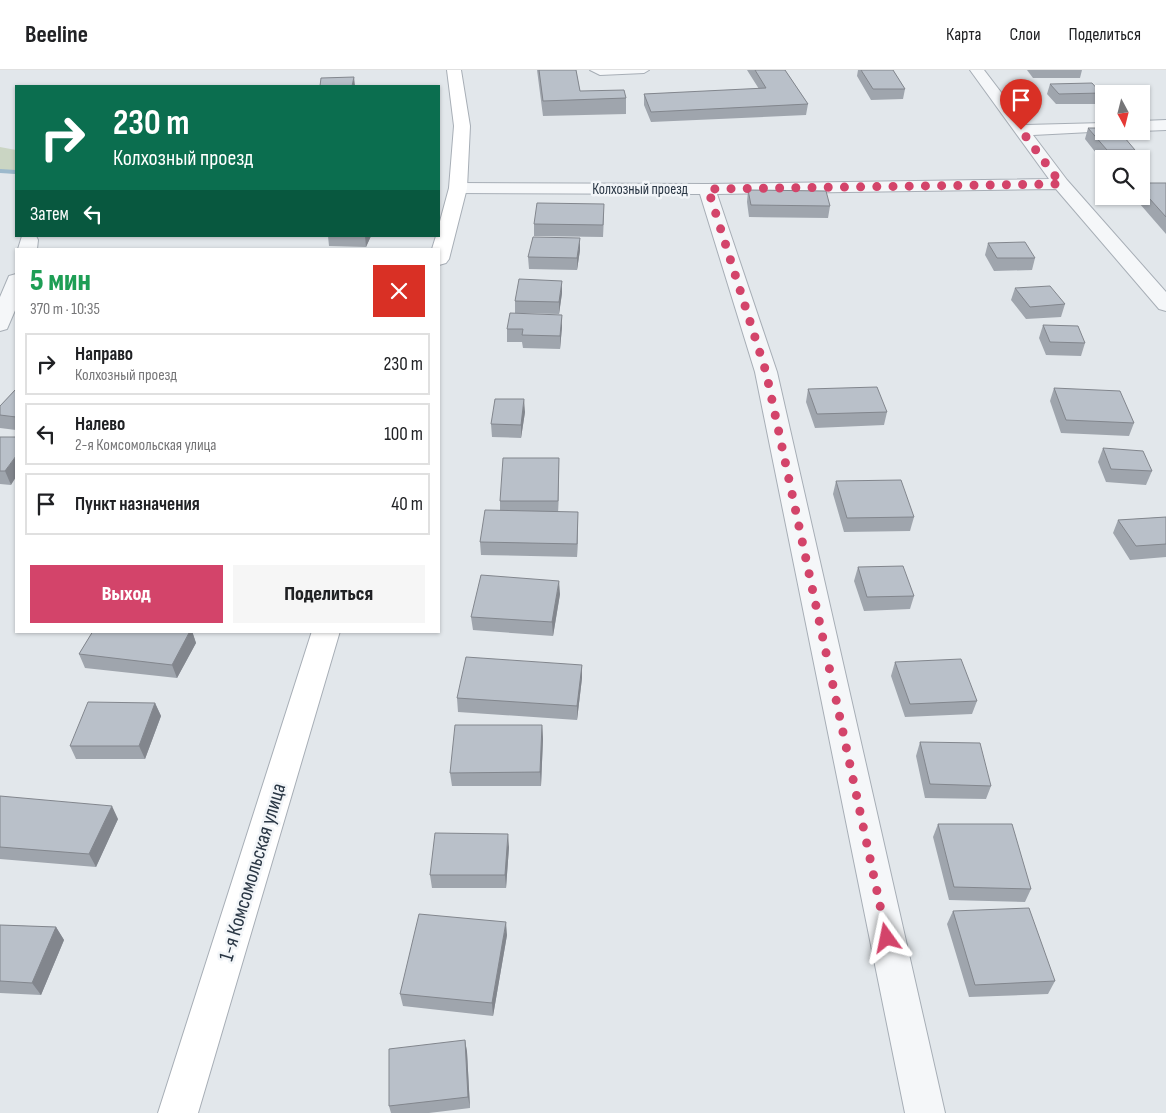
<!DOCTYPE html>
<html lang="ru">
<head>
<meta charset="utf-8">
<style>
  :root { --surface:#fff; --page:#f6f6f6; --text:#202124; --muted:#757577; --line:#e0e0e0; --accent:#d3446a }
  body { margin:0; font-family:"Sofia Sans Condensed",sans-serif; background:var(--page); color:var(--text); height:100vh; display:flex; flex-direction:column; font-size:19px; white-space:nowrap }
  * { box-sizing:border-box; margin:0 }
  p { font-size:16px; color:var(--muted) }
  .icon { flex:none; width:28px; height:28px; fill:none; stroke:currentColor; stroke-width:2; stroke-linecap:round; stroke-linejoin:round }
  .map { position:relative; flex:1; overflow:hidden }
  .sheet { position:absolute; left:15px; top:178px; width:425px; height:385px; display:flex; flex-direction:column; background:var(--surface); border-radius:0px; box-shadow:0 1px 4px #0004 }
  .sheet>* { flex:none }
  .banner { position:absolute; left:15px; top:15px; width:425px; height:152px; border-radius:0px; box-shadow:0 1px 4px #0004; background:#0b6e4f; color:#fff; overflow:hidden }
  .needle { width:32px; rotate:173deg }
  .fabs { position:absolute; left:1095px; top:15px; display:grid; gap:10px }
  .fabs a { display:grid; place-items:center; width:55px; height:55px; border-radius:0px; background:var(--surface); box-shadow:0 1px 4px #0004; font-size:25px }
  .pin { position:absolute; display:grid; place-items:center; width:42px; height:42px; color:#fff; margin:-51px -21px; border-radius:50% 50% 50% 0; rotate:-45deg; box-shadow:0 0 5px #0007 }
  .pin .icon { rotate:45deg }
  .me { position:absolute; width:55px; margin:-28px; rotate:348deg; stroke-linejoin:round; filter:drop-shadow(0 0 4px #0008) }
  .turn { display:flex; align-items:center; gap:18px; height:105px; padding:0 15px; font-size:22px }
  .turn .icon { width:65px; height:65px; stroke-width:2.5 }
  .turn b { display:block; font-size:35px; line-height:42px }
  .then { display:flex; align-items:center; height:48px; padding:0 15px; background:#0003; gap:10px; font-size:19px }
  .round { display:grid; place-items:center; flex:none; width:52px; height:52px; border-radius:0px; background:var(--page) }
  .headline { display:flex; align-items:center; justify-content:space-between; height:85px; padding:0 15px }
  h1 { font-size:30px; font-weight:800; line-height:38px; color:#1e9e55 }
  .primary-button { display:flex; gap:10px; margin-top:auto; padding:10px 15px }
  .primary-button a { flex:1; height:58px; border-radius:0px; background:var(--accent); color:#fff; font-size:20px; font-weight:800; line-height:58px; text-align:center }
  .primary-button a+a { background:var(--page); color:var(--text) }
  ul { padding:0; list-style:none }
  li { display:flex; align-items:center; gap:15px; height:62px; margin:0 10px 8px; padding:0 5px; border:2px solid var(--line); border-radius:0px }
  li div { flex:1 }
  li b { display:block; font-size:19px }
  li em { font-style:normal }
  header { display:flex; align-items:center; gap:30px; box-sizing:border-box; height:70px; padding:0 25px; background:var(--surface); border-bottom:1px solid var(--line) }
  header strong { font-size:24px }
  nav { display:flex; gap:28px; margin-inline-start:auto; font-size:18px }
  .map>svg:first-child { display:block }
  .green { fill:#cad5c3 }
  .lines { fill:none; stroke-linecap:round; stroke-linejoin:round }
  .stream { fill:#9cb9cc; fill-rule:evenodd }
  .service-casing { stroke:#a7aeb6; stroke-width:2 }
  .minor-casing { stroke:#a7aeb6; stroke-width:2 }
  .secondary-casing { stroke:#a7aeb6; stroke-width:2 }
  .service { fill:#f5f7f9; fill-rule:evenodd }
  .minor { fill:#f5f7f9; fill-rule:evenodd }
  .secondary { fill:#fff; fill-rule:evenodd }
  .wall { fill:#9fa5ad }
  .shaded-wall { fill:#82868d }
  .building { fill:#b9c0c9; stroke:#82868d }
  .route { stroke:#d3446a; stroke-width:9; stroke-dasharray:0 16.2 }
  .labels { text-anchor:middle; stroke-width:5; stroke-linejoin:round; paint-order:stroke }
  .far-street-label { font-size:15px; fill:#293644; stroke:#f2f5f8 }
  .near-street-label { font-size:21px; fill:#293644; stroke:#f2f5f8 }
</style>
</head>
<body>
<header>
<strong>Beeline</strong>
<nav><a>Карта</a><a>Слои</a><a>Поделиться</a></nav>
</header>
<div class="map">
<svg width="1166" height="1043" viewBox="0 0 1166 1043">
  <rect width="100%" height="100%" fill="#e2e7eb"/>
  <path class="green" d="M0,77l16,3v24l-16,-2z"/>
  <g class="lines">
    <path class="stream" d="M0,99l16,1v4l-16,-1z"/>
    <g class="service-casing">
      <path id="service" d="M590,0h59l-5,3 -44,2z"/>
    </g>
    <g class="minor-casing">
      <path id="minor" d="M970,0h14l42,55 78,-2v8h6l-77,4 34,45 99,112v19l-7,-2 -103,-120 -339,5 60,178 168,741h-40l-150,-741 -55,-178 -242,-1 -6,-1 -3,-4 3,-4 6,-1 249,1 342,-5z
        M1166,50v10l-25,1v-10z
        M22,166h14l2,4 -1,9h-19z
        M16,204v34l-9,21 -7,2v-34l9,-21z"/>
    </g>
    <g class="secondary-casing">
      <path id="secondary" d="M447,0h14l9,56 -3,62 -18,71 -3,4 -7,2v-16h-7l4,-13h3v-11l10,-37 5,-62z
        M312,561h28l-142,482h-40z"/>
    </g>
    <use href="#service" class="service"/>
    <use href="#minor" class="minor"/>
    <use href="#secondary" class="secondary"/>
  </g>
  <path class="wall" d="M537,0h39l4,21 46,7v16l-83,2z
    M747,0h38l23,34 -2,11 -155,7 -7,-17v-11l115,-5z
    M858,0h35l12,19 -2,10 -32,1 -14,-24z
    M1027,0h55l-2,8h-47z
    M1050,14l51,9 -3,11h-42l-9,-10z
    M1088,58l47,22 -3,9h-28l-1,3 -18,-23z
    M1141,113h25v51l-33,-38h8z
    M748,120l82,16 -2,12 -79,-1 -2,-15z
    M604,146l-1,21 -69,-1v-12z
    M328,166h43l-5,11 -37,-1z
    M988,173l47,15 -3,12 -38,1 -9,-16z
    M580,180l-3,20 -48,-1 -1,-12z
    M1015,218l50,16 -4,13 -35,2 -15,-19z
    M562,223l-3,21 -44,-1v-12z
    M1043,255l42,18 -4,13 -35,-1 -7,-17z
    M562,257l-2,22 -37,-1 -1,-6h-15v-13z
    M1054,318l80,35 -5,13 -68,-3 -11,-32z
    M16,319v41l-16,-2v-22z
    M808,319l79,23 -3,13 -69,3 -9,-26z
    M525,342l-4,26 -29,-1 -1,-13z
    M0,367l11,48 -11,-1z
    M1103,378l49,23 -6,14 -40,-3 -8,-20z
    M559,388l-1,54 20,13 -1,32 -96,-2 -1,-13 20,-32v-9z
    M836,411l78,36 -4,14 -66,1 -11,-38z
    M1166,447v40l-36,3 -17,-27 5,-13z
    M858,497l56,29 -4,13 -46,2 -10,-30z
    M560,524l-7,42 -80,-6 -2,-13z
    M93,561h99l4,12 -19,35 -92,-10 -6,-14z
    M895,592l82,39 -5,13 -67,3 -14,-41z
    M582,595v13l-5,42 -119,-8 -1,-14z
    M155,633l6,13 -16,43h-69l-6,-13z
    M542,655l1,14 -2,47h-89l-2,-13z
    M920,672l71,44 -5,13 -61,-1 -9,-42z
    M0,726l118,23 -22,48 -96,-8z
    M938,754l93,65 -6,13 -76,-2 -16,-63z
    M509,777l-3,41h-74l-2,-13z
    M953,841l102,70 -7,13 -79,3 -22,-73z
    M0,855l56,2 8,13 -23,55 -41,-2z
    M507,865l-14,81 -90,-10 -3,-12z
    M465,970l2,12 3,56 -41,5h-38l-2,-7z"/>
  <path class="shaded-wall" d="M354,7l1,9h-3z
    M365,166h6l-5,11z
    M580,168v12l-3,20v-12z
    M562,211v12l-3,21v-12z
    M562,245v12l-2,22v-13z
    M524,329l1,13 -4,26v-13z
    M16,386v21l-5,8 -6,-14z
    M559,388v14l-1,42v-13z
    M578,442v13l-1,32v-13z
    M559,511l1,13 -7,42 -1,-14z
    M190,561h2l4,12 -19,35 -5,-13z
    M582,595v13l-5,42v-14z
    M155,633l6,13 -16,43 -6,-13z
    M542,655l1,14 -2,47 -1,-14z
    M112,736l6,13 -22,48 -7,-13z
    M508,764l1,13 -3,41 -1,-13z
    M506,852l1,13 -14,81 -1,-13z
    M56,857l8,13 -23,55 -9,-12z
    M465,970l2,12 3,56 -2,-11z"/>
  <path class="building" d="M539,0h37l4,21 44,-1 2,8 -83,3z
    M755,0h30l23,34 -157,8 -7,-18 122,-6z
    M861,0h32l12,19h-32z
    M354,7l-2,9h-32l1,-8z
    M1092,13l9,10 -42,1 -9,-10z
    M1088,58h16v3h15l16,19h-28z
    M1141,113h25v34l-25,-28z
    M748,120l78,1 4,15 -79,-1z
    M537,133l67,1 -1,21 -69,-1z
    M533,167l47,1 -3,20 -49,-1z
    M1025,172l10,16h-38l-9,-15z
    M519,209l43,2 -3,21 -44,-1z
    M1050,216l15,18 -35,3 -15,-19z
    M510,243l52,2 -2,21 -38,-1 1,-6h-16z
    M1043,255l35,1 7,17 -35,-1z
    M877,317l10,25 -70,2 -9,-25z
    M1054,318l66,3 14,32 -68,-3z
    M16,319v28l-16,-2v-9z
    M495,329h29l-3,26 -30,-1z
    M0,367h16v19l-11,15h-5z
    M1103,378l40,3 9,20 -41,-2z
    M503,388h56l-1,43h-58z
    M901,410l13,37 -67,1 -11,-37z
    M485,440l93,2 -1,32 -97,-2z
    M1166,447v27l-30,2 -18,-26z
    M903,496l11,30 -47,1 -9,-30z
    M481,505l78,6 -7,41 -81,-5z
    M93,561h97l-18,34 -93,-11z
    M466,587l116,8 -5,41 -120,-8z
    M961,589l16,42 -67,3 -15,-42z
    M88,632l67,1 -16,43h-69z
    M455,655h87l-2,47 -90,1z
    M920,672l60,1 11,43 -61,-2z
    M0,726l112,10 -23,48 -89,-7z
    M938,754h74l19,65 -77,-2z
    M435,763l73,1 -3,41h-75z
    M1029,838l26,73 -80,4 -22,-74z
    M419,844l87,8 -14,81 -92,-9z
    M0,855l56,2 -24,56 -32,-2z
    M465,970l3,57 -79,9v-57z"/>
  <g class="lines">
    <path class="route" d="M887,868l-121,-566 -58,-183 353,-5 -40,-54"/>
  </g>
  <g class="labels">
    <g class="far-street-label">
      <text x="640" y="124">Колхозный проезд</text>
    </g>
    <g class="near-street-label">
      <text transform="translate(252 802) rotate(-73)" y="7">1-я Комсомольская улица</text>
    </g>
  </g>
</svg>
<div class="fabs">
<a><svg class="needle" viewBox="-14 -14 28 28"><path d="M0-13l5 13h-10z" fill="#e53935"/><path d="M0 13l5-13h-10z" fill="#757577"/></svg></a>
<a><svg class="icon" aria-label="search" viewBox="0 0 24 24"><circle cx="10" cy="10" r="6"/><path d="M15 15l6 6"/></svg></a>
</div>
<div class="pin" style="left:1021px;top:60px;background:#d93025"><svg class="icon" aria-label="arrive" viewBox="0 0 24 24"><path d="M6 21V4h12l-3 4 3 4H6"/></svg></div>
<svg class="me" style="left:887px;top:868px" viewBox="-20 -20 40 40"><path d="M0-17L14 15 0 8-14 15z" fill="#d3446a" stroke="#fff" stroke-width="4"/></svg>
<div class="banner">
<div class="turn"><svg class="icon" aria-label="right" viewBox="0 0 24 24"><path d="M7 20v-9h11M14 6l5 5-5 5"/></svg><div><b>230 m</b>Колхозный проезд</div></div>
<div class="then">Затем<svg class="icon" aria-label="left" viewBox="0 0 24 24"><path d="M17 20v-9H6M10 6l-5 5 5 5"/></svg></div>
</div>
<section class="sheet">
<div class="headline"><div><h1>5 мин</h1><p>370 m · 10:35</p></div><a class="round" style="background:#d93025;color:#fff"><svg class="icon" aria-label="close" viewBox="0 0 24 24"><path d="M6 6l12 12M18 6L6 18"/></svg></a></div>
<ul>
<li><svg class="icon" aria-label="right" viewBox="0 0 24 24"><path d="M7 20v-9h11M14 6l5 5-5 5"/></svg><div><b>Направо</b><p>Колхозный проезд</p></div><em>230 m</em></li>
<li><svg class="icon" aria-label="left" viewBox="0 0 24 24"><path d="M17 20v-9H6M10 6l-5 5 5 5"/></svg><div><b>Налево</b><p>2-я Комсомольская улица</p></div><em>100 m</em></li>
<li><svg class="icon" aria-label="arrive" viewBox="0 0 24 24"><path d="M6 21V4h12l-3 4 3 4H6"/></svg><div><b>Пункт назначения</b></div><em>40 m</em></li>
</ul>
<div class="primary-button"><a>Выход</a><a>Поделиться</a></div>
</section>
</div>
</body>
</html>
